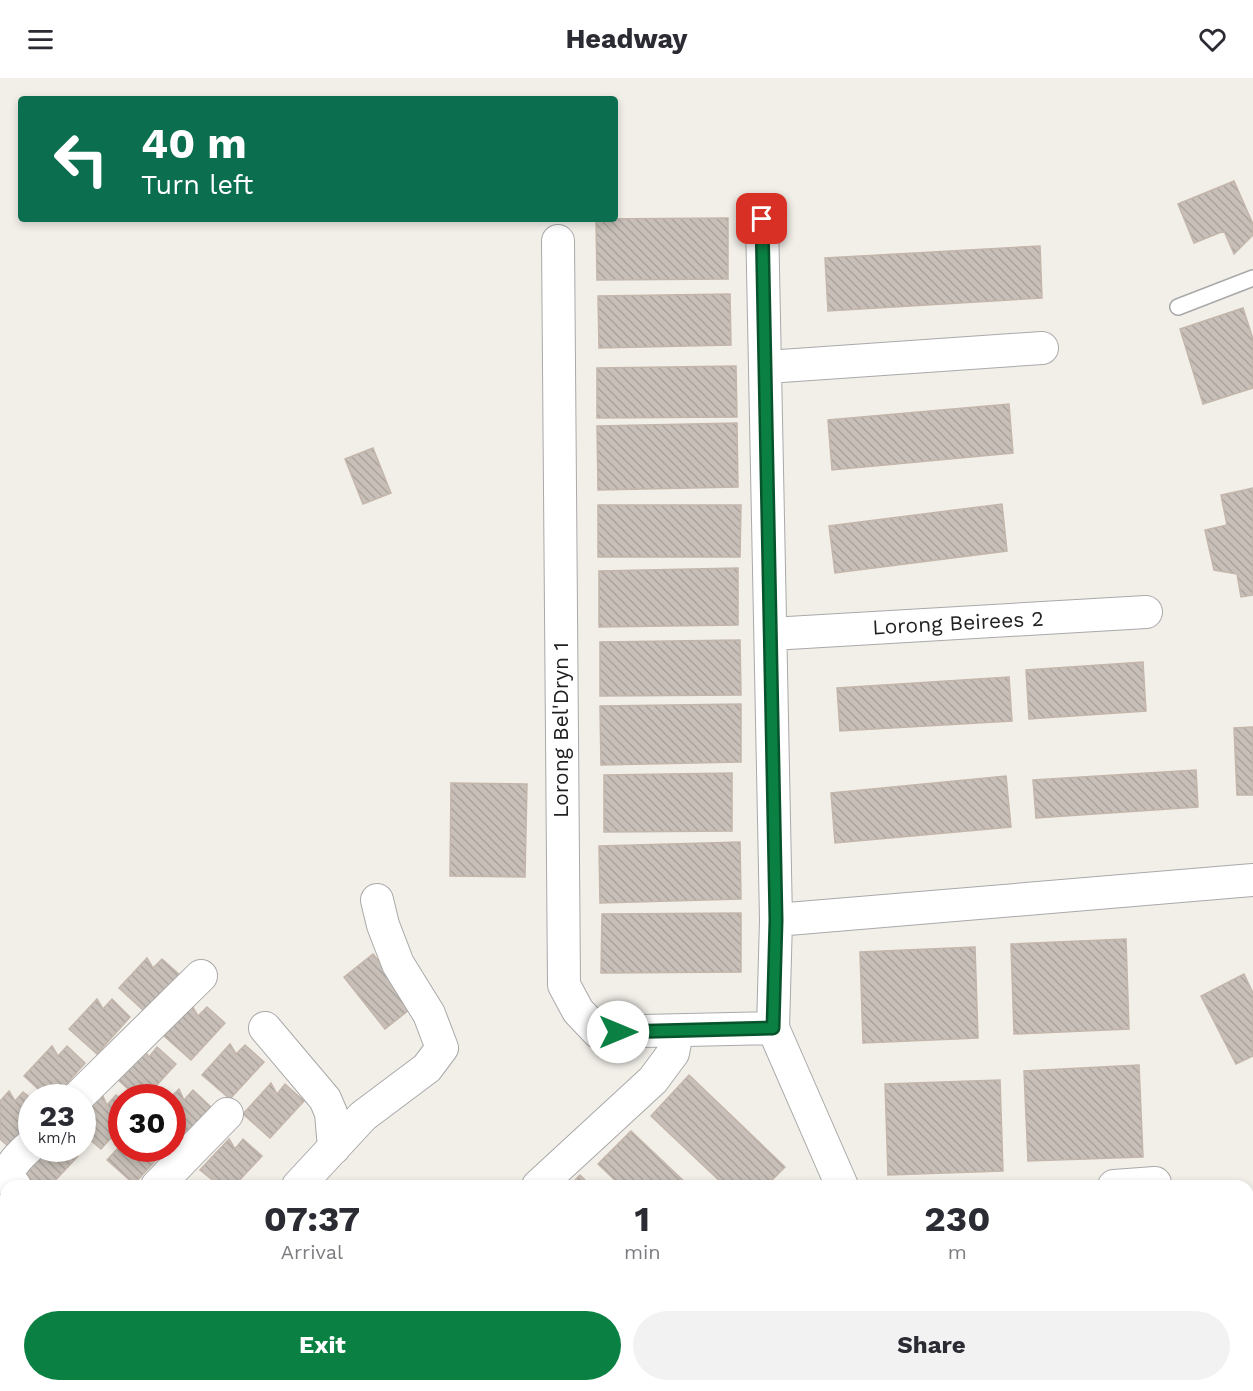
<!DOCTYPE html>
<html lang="en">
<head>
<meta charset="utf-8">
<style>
  :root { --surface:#fff; --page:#f2f2f3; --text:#2b2b33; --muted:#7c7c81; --accent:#0b8043 }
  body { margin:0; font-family:"Work Sans",sans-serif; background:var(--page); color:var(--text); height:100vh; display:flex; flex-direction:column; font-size:22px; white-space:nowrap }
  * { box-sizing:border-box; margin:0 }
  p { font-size:20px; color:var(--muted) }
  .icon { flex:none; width:33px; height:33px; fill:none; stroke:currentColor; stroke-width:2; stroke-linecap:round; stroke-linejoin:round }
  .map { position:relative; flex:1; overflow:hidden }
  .details { position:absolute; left:0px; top:1102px; width:1254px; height:212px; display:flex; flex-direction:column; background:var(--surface); border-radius:18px 18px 0 0; box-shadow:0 3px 9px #0003 }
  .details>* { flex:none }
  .guide { position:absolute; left:18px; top:18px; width:600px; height:126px; border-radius:6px; box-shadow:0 3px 9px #0003; background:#0b6e4f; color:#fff; overflow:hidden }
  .speed { position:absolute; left:18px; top:1006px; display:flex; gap:12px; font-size:30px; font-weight:700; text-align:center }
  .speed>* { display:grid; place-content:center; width:78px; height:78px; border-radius:50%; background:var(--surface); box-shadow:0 3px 9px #0003; line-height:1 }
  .speed small { font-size:15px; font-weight:400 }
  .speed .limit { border:9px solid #d22; background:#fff; color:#111 }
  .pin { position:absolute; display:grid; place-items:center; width:51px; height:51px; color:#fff; margin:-26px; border-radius:12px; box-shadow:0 3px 9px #0006 }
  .me { position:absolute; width:66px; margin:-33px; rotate:90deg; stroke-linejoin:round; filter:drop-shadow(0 0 4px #0008) }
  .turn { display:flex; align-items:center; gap:21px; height:126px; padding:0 24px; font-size:27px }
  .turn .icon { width:78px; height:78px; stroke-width:2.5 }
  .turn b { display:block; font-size:42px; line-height:51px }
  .eta { display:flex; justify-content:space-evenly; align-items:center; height:102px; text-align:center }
  .eta b { font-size:36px; font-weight:700; line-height:42px }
  .primary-button { display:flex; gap:12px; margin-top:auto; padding:12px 24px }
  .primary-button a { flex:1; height:69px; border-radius:36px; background:var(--accent); color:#fff; font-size:24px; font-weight:700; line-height:69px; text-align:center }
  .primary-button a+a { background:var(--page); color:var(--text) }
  header { display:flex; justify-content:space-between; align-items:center; height:78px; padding:0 24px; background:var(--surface); font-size:27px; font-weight:700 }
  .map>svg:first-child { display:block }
  .building { fill:url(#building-back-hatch); stroke:#c4b6ab; stroke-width:1.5 }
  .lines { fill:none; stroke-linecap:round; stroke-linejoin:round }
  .lane-casing { stroke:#a9a9a9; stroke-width:18 }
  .street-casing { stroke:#a9a9a9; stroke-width:34 }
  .lane { stroke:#fff; stroke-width:15 }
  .street { stroke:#fff; stroke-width:32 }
  .route-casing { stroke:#07532c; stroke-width:15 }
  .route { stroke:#0b8043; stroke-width:10 }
  .labels { text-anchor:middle; stroke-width:4.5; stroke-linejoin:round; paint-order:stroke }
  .street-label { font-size:21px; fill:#222; stroke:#fff }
</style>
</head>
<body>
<header><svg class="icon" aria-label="menu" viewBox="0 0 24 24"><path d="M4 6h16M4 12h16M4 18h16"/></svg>Headway<svg class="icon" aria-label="heart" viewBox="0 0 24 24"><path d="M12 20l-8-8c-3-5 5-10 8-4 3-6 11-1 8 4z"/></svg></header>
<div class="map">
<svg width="1253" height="1313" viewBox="0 0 1253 1313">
  <defs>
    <pattern id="building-back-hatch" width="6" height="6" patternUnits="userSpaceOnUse" patternTransform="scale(1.5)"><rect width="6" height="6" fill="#c7bfb8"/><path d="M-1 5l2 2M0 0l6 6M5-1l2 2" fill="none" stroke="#aba49e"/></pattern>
  </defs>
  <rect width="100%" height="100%" fill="#f2efe9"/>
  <path class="building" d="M1234,103l19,43v11l-19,19 -10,-23 -30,12 -16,-39z
    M728,140v61l-131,1 -1,-61z
    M1040,168l2,52 -214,13 -3,-53z
    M730,216l1,51 -132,3 -1,-52z
    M1243,230l10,31v49l-50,16 -23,-75z
    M736,288l1,51 -140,1v-50z
    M1009,326l4,49 -181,17 -4,-50z
    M737,345l1,64 -140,3 -1,-64z
    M373,370l18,45 -28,11 -18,-45z
    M1253,410v107l-12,2 -4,-23 -23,-4 -9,-40 22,-5 -6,-30z
    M1002,426l5,47 -172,22 -6,-47z
    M598,427h143l-1,52h-142z
    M738,490v57l-139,2v-56z
    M740,562l1,55 -141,1v-54z
    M1143,584l3,49 -117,8 -3,-49z
    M1009,599l3,44 -172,10 -3,-43z
    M741,626v58l-140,3 -1,-59z
    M1253,649v68h-16l-3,-67z
    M1196,692l2,37 -162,11 -3,-38z
    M732,695v58l-128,1v-57z
    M1006,698l5,51 -176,16 -4,-50z
    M451,705l76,1 -2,93 -75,-1z
    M740,764l1,57 -141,4 -1,-57z
    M741,835v59l-140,1 1,-59z
    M1126,861l3,90 -115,5 -3,-90z
    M975,869l3,91 -115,5 -3,-91z
    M373,876l41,52 -29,23 -41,-52z
    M147,880l6,10 9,-9 18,16 -34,38 -27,-25z
    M1244,896l9,19v63l-17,8 -35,-68z
    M97,921l6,10 9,-10 18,18 -33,37 -28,-25z
    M192,928l6,10 9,-9 18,16 -34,37 -27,-24z
    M230,966l6,10 9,-9 19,17 -34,37 -28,-24z
    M52,968l6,10 9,-10 18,17 -31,35h-6l-24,-22z
    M142,969l7,10 8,-10 19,17 -31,34h-7l-23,-21z
    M1139,987l4,92 -115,4 -4,-90z
    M689,997l96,92 -19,19h-41l-74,-70z
    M1000,1002l3,91 -115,4 -3,-91z
    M271,1005l6,11 8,-10 19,17 -34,37 -27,-24z
    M179,1011l5,11 9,-10 18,17 -34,37 -5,-4 -2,-42z
    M9,1013l6,10 8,-9 9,7v21l-24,26 -8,-7v-38z
    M102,1016l5,11 9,-10 6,5v26l-21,23 -19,-16v-18z
    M631,1053l58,55h-68l-23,-22z
    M229,1061l6,10 8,-10 19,17 -28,30h-14l-20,-16z
    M122,1066v5h44l-32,35 -27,-24z
    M36,1071h34l8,7 -28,30h-14l-19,-17z
    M580,1097l11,11h-22z
    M542,1308h23l-5,5h-13z
    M661,1308h44l5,5h-55z
    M739,1308h36l-6,5h-25z
    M817,1308h22l5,5h-32z"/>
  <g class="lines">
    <g class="lane-casing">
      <path id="lane" d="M1178,229l75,-29
        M0,1221l6,3
        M160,1313l3,-5"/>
    </g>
    <g class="street-casing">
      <path id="street" d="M762,141l14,701 -3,108 69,158
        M558,163l6,744 14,26 20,21 175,-4
        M767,289l275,-19
        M771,556l375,-22
        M776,842l477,-40
        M265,950l60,71 6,14 3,35
        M77,1020l124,-122
        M15,1108c-15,-16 5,-30 17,-42
        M157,1108l70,-72
        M298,1108l65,-70 64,-48 15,-20 -13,-34 -31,-50 -15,-39 -6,-25
        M538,1108l115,-106 20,-27 4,-21
        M1114,1108l41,-3
        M453,1308l12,5
        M935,1308l2,5
        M615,1313l5,-5"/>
    </g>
    <use href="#lane" class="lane"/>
    <use href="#street" class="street"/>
  </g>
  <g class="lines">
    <g class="route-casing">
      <path id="route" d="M618,954l155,-4 3,-108 -14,-701"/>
    </g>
    <use href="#route" class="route"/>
  </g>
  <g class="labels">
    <g class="street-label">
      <text transform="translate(958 545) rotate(-3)" y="7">Lorong Beirees 2</text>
      <text transform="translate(561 652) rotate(-90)" y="7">Lorong Bel'Dryn 1</text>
    </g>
  </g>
</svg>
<div class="speed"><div>23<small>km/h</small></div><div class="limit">30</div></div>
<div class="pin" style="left:762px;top:141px;background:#d93025"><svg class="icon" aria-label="arrive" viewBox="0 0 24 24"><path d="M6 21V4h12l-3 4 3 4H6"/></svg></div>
<svg class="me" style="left:618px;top:954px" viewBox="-20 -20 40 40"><circle r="19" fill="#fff"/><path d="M0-13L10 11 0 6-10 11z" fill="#0b8043"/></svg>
<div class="guide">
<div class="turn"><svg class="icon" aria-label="left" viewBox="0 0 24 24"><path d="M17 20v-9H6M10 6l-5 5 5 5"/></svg><div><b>40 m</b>Turn left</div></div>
</div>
<section class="details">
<div class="eta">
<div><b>07:37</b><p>Arrival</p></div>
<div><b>1</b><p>min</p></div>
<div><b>230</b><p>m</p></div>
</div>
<div class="primary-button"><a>Exit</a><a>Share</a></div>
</section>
</div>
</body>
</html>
